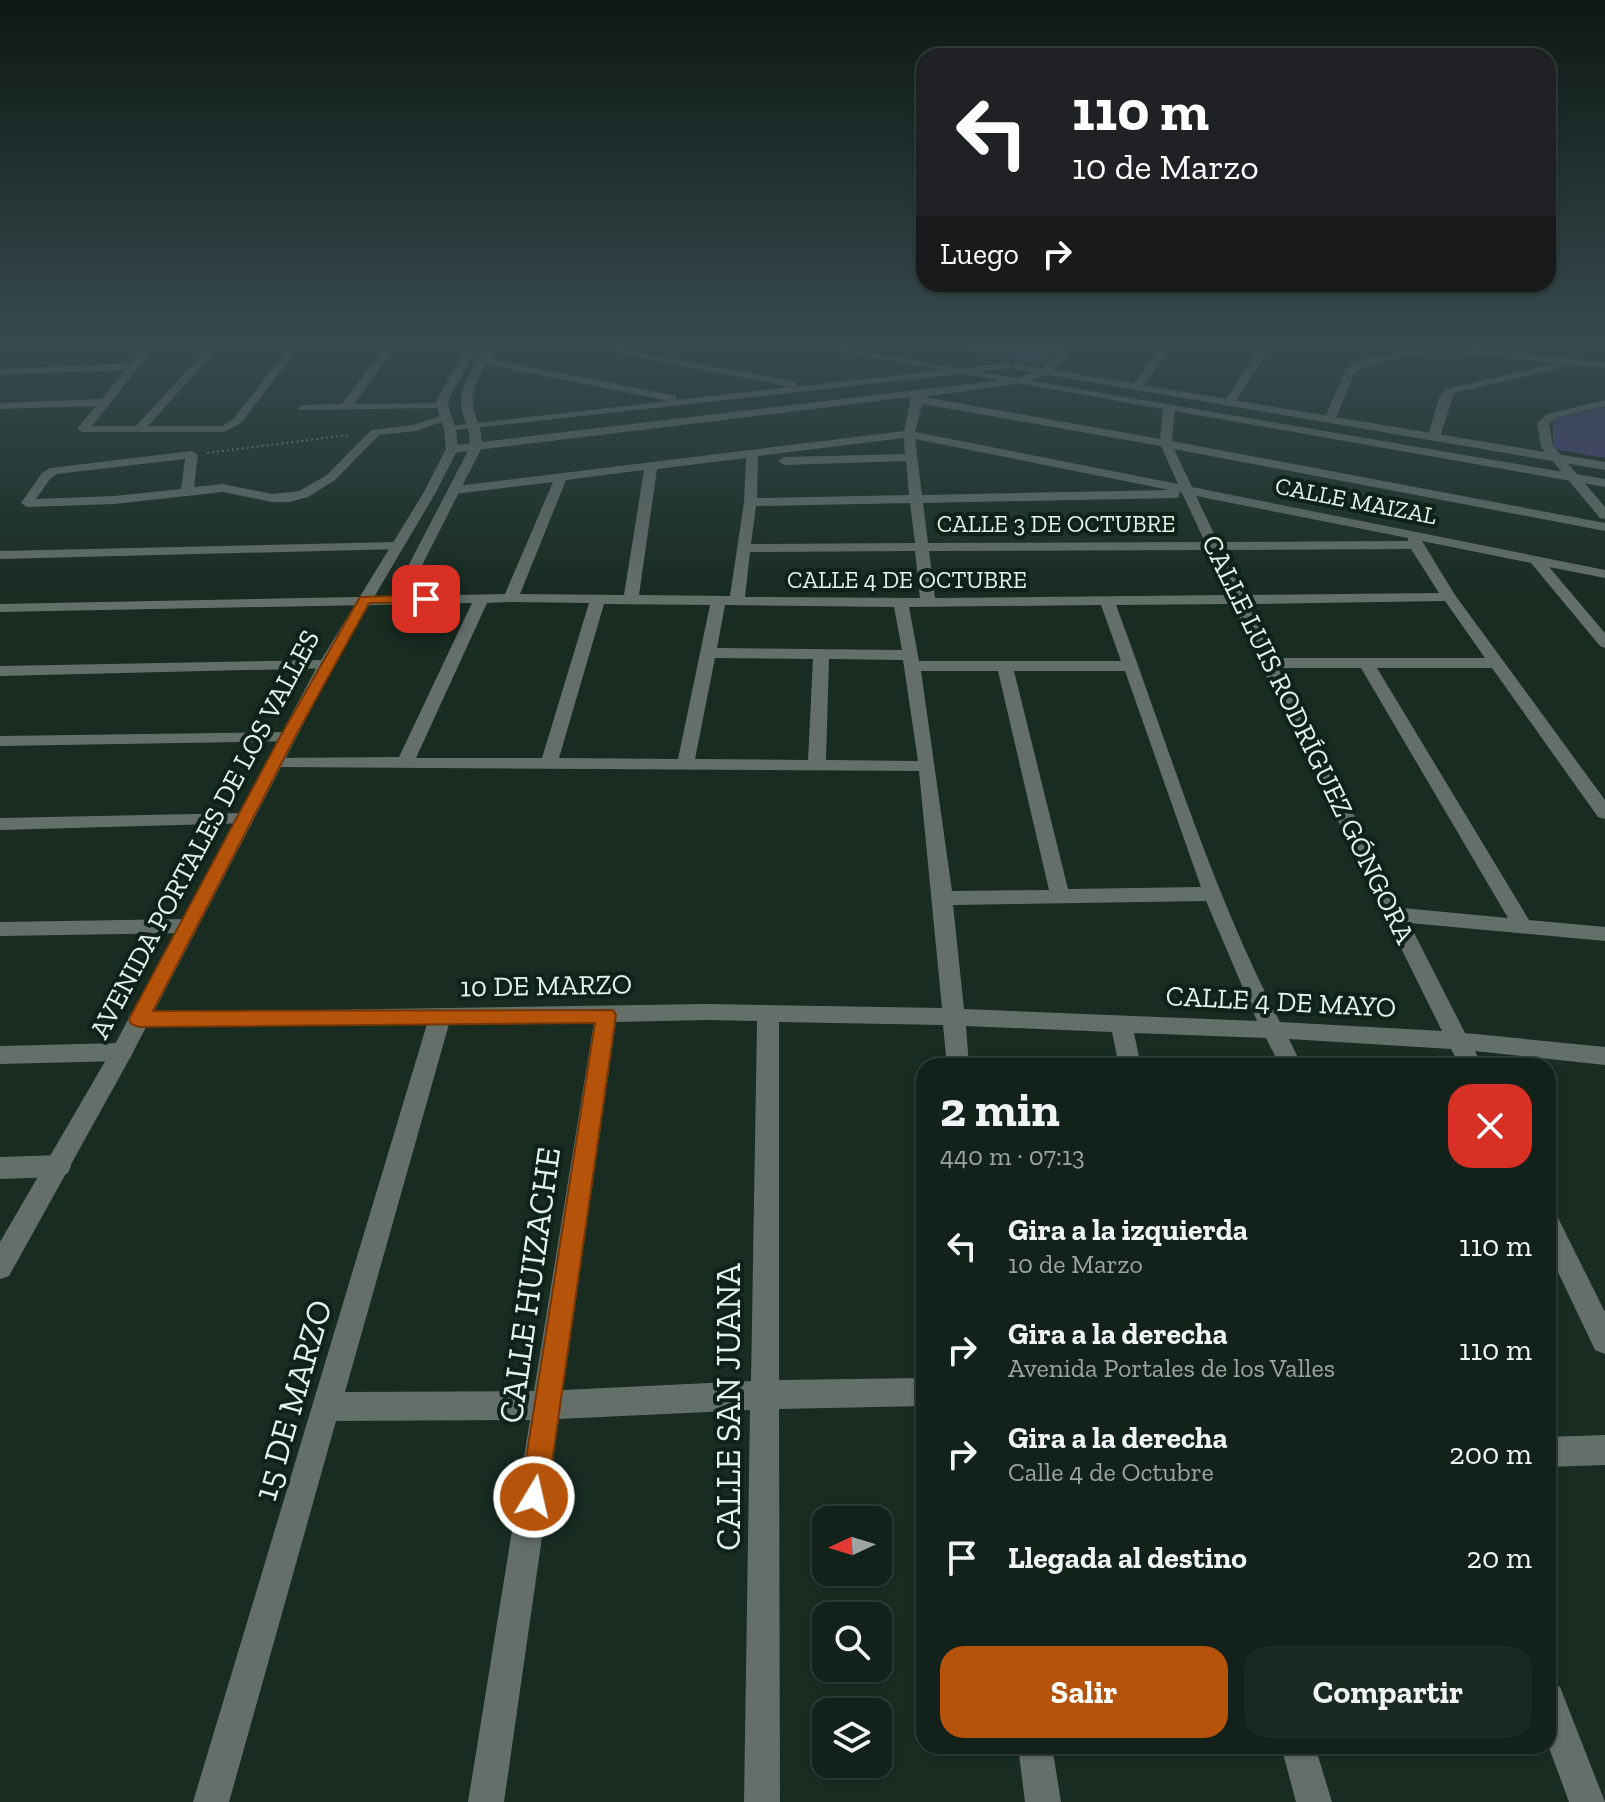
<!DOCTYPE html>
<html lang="es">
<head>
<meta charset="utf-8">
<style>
  :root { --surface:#12211a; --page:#1b2923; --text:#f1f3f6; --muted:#9ca3a2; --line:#313e39; --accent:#b45309 }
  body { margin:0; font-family:"Zilla Slab",serif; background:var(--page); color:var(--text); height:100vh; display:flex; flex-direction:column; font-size:30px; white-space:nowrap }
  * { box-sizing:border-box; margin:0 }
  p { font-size:26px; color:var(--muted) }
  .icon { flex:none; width:44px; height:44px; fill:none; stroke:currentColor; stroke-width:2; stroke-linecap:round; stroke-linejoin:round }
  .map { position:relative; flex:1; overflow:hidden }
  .panel { position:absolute; left:916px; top:1058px; width:640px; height:696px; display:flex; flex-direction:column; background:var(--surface); border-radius:24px; box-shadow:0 2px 6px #0004,0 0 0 2px var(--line) }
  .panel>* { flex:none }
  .hud { position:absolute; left:916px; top:48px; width:640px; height:244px; border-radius:24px; box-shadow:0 2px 6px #0004,0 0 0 2px var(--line); background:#202124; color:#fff; overflow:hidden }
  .needle { width:52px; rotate:266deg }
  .buttons { position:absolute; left:812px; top:1506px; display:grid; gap:16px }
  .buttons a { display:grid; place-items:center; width:80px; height:80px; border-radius:16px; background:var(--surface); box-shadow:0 2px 6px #0004,0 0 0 2px var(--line); font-size:40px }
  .pin { position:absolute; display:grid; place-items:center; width:68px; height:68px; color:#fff; margin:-34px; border-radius:16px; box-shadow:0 4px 12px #0006 }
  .me { position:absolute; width:88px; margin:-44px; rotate:9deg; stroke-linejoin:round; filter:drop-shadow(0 0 6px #0008) }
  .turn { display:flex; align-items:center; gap:28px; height:168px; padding:0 24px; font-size:36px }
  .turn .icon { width:104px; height:104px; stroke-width:2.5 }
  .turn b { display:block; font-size:56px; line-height:68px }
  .then { display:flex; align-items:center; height:76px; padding:0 24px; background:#0003; gap:16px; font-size:30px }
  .round { display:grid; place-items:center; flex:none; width:84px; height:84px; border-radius:24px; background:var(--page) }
  .headline { display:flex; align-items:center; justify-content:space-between; height:136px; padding:0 24px }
  h1 { font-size:48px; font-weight:800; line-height:60px }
  .button { display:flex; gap:16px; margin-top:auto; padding:16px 24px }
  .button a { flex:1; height:92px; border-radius:24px; background:var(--accent); color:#fff; font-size:32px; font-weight:800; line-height:92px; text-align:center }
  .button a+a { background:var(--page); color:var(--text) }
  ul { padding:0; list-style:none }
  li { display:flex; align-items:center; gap:24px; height:104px; padding:0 24px }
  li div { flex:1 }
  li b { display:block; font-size:30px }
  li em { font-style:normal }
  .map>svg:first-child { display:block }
  .green { fill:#49407a }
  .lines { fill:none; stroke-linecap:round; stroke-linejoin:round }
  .path { stroke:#7c8d84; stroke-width:2; stroke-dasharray:2 3; stroke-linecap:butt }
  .minor { fill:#656f6a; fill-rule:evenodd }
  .tertiary { fill:#656f6a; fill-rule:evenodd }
  .route { fill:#b45309; stroke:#753606; stroke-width:2 }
  .labels { text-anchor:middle; stroke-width:8; stroke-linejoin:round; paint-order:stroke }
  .far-street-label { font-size:24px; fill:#e4f1ea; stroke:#0e2219 }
  .street-label { font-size:28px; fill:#e4f1ea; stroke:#0e2219 }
  .near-street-label { font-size:34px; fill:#e4f1ea; stroke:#0e2219 }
</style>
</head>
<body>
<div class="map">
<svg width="1605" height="1802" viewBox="0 0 1605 1802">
  <rect width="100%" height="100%" fill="#182c22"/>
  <path class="green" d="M903,341h164l-21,24z
    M1605,407v51l-52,-9v-30z"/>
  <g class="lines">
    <path class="path" d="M207,453l142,-18"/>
    <path class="minor" d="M0,341h79l-5,3 -74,2z
      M149,341h10l-67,85h44l78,-85h10l-76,85h74l11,-7 61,-78h10l-63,82 -17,9h-141l-6,-3 19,-23 -96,3v-6l102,-4 23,-29 -125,5v-6l131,-6z
      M389,341h10l-45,63 88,-1 6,3 -2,2 -147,2 -2,-2 6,-3 39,-1z
      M555,341h19l218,40 5,3 -3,3 212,-24 5,3 -5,3 -560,62v-4l4,-1 219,-25 -189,-38 -1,-2 5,-3 188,37 4,1v4l115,-13z
      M884,341h11l-10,7 -5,-3z
      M1070,341h10l-30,32 -26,10 -100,14 236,42 3,-32 6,-3 6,3 -3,34 433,82v8l-431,-82 18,38 413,83v8l-56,-11 56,66v15l-5,-2 -69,-83 -109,-22 33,54 150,205v19l-7,-2 -106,-149h-115l152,252 76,7v14l-196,-18 56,110 140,14v18l-130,-14 7,15h-22l-9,-17 -162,-10 13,27h-22l-14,-28 -132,-5 7,33h-22l-7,-34 -146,-6 3,40h-22l-4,-41 -164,-3v358l145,-2v28l-145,3 1,393h-36l6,-392 -191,9 -55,383h-36l62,-382 -194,1 -107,381h-36l234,-778 -288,3 -8,-2 -3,-6 3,-6 576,-9 235,4 -23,-237 -643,-4 -6,-1 -3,-4 3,-4 129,-1 73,-154 -472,9v-8l505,-10 48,-112 -99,12 -6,-4 1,-3 455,-56 7,-34 -459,56 -4,-1v-6l570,-68 24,-9zM922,404l239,42 17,38 -263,-52zM904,438l1,16 -121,3 -6,4 6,4 122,-4 3,34 -152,3 1,-42zM915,439l255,51 -248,5zM746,458l-2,44 -14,94 -91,-1 18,-126zM644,470l-20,125 -104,-1 46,-114zM1179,492l3,1 23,49 -277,1 -5,-40 251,-5 5,-1zM1196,496l212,42v3l-190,1zM910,503l5,40 -164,1 5,-38zM1411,549l28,44 -195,2 -22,-45zM1208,550l21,45 -294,3 -6,-47zM915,551l5,47 -175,-1 5,-45zM1445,601l40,57h-211l-26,-54zM511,602l78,1 -47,155h-126l71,-155zM604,604l106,1 -32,154 -119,-1zM1233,604l27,59 182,368 -162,-9c-69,-132 -112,-278 -164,-417zM725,605l169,2 8,43 -185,-2zM1101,605l20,56h-202l-10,-54zM715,658l98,1 -5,101 -113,-1zM829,659l74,1 15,101 -92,-1zM1278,668h83l147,250 -106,-10zM921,671h77l51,219 -97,1zM1014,671h111l76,216 -133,2zM1206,901l51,120 -293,-12 -11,-104zM707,1020l50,1 -6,360 -188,9 53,-368zM594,1022l-60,369 -189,1 104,-368z
      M1167,341h10l-37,48h-8v-4z
      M1264,341h10l-40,63h-8l-2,-2z
      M1443,346l162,16v6l-44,-4v4l-107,25 -14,44 -6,4 -6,-4 11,-40 7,-8 109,-26c-65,-6 -139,-22 -200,9l-21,50 -10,-2 22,-52 20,-9z
      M1605,400v6l-50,12 -6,6 4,22 52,61v12l-5,-1 -59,-71 -4,-24 10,-9z
      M446,414l6,3 -2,2 -34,12 -37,4 -44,45 -27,17 -19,5h-17l-49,-10 -109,12 -87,3 -6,-4 21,-30 8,-5 142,-17 6,4 -4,32 29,-3 49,10 27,-3 28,-16 44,-45 43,-5zM185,459l-4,30 -67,7 -78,3 14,-20 7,-5z
      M395,542l7,4 -2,3 -400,10v-8z
      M326,660l8,5 -2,3 -332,8v-10z
      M287,732l6,1 3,4 -3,4 -293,5v-10z
      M243,813l7,2 2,4 -2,4 -250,7v-12z
      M186,919l7,2 3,5 -3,5 -7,2 -186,3v-14z
      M122,1043l8,3 3,6 -3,6 -8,3 -122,3v-18z
      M59,1155l9,4 3,7 -3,7 -9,4 -59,2v-22z
      M1548,1213l9,3 48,96v42l-10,-4 -47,-99z
      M1605,1435v30l-57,2v-30z
      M1548,1682l12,5 45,115h-36l-21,-57z
      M1018,1746h34l9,56h-36z
      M1281,1746h34l17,56h-36z"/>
    <path class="tertiary" d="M471,341h10l-31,56 -2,9 8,23 2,20 -22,43 -102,173 -204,393 -121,218 -9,3v-37l114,-196 204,-381 106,-173 22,-43 -2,-20 -8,-23 2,-9z
      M491,341h10c-12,21 -34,45 -27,69 4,17 8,16 8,37l-77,152 -7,4 -5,-1 -2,-3 79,-152c0,-21 -4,-20 -8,-37 -6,-25 17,-49 29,-69z
      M778,341h20l807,138v8z
      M1017,364l588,98v8l-592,-101v-4z"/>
  </g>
  <linearGradient id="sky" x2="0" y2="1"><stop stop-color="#0d1813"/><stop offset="0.58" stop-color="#374b4f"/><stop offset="1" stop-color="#374b4f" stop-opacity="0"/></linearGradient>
  <rect width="1605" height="593" fill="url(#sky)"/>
  <path class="route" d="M426,595l5,1v6l-62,1 -74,134 -142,274 460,-1 3,5 -69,482 -4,10 -9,4 -10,-4 -4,-10 75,-474 -456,4 -8,-3 -2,-5 151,-282 80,-140z"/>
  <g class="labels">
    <g class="far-street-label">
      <text transform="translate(1356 501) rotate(11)" y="8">CALLE MAIZAL</text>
      <text x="1056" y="532">CALLE 3 DE OCTUBRE</text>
      <text x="907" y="588">CALLE 4 DE OCTUBRE</text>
    </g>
    <g class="street-label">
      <text transform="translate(1309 739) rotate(64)" y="10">CALLE LUIS RODRÍGUEZ GÓNGORA</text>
      <text transform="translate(204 834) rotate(-62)" y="10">AVENIDA PORTALES DE LOS VALLES</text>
      <text transform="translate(546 985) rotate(-1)" y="10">10 DE MARZO</text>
      <text transform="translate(1281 1001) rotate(3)" y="10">CALLE 4 DE MAYO</text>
    </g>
    <g class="near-street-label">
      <text transform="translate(529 1285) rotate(-82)" y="12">CALLE HUIZACHE</text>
      <text transform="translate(292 1400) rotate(-74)" y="12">15 DE MARZO</text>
      <text transform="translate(728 1407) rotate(-90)" y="12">CALLE SAN JUANA</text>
    </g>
  </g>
</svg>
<div class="buttons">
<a><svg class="needle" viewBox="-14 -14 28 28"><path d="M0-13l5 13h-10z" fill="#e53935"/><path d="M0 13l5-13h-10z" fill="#9ca3a2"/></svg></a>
<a><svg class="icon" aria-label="search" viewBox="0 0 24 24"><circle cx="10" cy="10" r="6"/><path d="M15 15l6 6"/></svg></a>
<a><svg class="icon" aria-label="layers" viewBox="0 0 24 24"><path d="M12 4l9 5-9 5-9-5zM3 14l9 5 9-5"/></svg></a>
</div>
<div class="pin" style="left:426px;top:599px;background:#d93025"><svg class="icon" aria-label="arrive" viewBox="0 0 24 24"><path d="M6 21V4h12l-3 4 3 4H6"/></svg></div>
<svg class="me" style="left:534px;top:1497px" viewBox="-20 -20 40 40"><circle r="17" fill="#b45309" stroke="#fff" stroke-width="3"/><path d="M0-11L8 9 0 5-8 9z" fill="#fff"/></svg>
<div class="hud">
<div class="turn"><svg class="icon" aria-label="left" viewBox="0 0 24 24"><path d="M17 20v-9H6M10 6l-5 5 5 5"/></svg><div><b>110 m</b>10 de Marzo</div></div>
<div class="then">Luego<svg class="icon" aria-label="right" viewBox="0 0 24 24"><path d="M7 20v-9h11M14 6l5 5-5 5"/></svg></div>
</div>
<section class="panel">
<div class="headline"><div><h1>2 min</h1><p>440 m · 07:13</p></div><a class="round" style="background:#d93025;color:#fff"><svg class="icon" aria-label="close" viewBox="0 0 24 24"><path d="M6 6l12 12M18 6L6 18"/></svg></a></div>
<ul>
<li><svg class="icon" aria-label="left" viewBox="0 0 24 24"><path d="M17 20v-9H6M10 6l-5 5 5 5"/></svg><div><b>Gira a la izquierda</b><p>10 de Marzo</p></div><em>110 m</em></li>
<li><svg class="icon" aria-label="right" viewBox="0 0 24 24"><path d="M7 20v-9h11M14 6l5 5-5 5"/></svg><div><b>Gira a la derecha</b><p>Avenida Portales de los Valles</p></div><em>110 m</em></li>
<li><svg class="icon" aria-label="right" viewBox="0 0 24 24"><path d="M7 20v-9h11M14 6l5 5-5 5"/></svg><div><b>Gira a la derecha</b><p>Calle 4 de Octubre</p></div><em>200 m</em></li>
<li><svg class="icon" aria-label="arrive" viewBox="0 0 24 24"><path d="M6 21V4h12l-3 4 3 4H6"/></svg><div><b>Llegada al destino</b></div><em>20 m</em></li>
</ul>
<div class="button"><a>Salir</a><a>Compartir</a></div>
</section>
</div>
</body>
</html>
